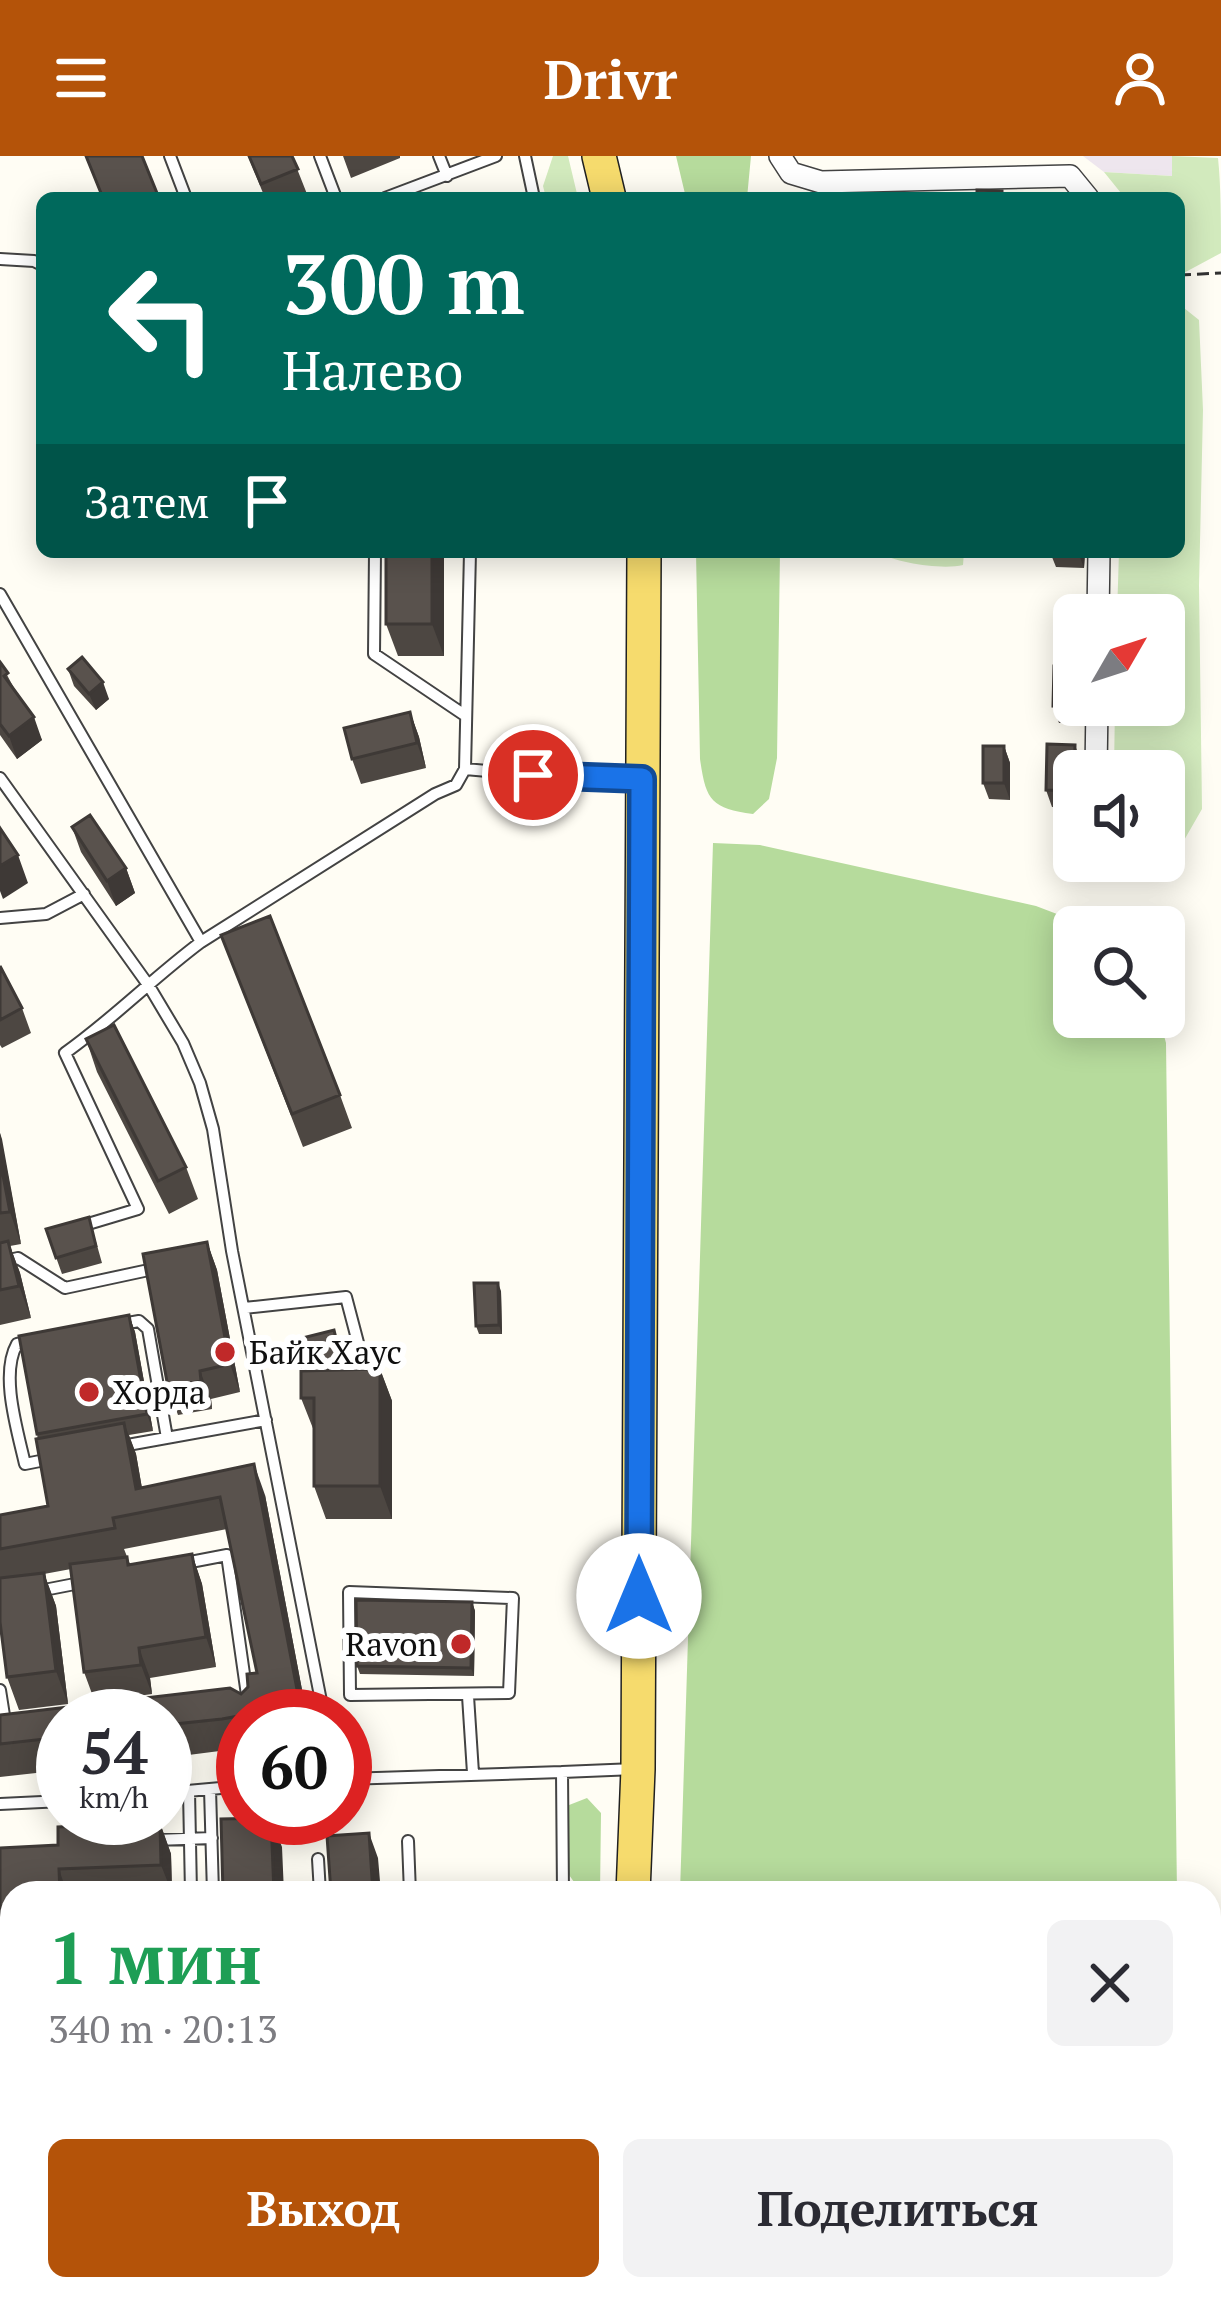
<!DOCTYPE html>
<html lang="ru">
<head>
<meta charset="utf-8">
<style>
  :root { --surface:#fff; --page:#f2f2f3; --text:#2b2b33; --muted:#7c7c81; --accent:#b45309 }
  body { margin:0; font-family:"PT Serif",serif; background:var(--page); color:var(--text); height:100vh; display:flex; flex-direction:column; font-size:45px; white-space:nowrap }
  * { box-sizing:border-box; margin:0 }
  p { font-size:39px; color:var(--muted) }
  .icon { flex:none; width:66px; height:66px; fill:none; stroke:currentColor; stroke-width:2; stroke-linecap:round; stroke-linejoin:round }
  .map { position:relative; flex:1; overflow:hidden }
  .panel { position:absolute; left:0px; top:1725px; width:1221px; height:420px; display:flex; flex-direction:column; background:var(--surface); border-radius:36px 36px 0 0; box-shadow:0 6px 30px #0003 }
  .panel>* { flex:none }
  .top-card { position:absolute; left:36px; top:36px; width:1149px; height:366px; border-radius:18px; box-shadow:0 6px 30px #0003; background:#00695c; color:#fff; overflow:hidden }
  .needle { width:78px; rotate:51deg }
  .buttons { position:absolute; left:1053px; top:438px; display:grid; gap:24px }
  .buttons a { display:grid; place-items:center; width:132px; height:132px; border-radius:18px; background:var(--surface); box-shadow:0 6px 30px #0003; font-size:60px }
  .speed { position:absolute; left:36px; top:1533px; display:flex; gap:24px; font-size:60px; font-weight:700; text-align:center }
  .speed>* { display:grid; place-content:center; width:156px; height:156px; border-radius:50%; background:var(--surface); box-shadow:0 6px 30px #0003; line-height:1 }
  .speed small { font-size:30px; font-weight:400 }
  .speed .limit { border:18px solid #d22; background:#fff; color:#111 }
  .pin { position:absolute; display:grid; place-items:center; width:102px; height:102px; color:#fff; margin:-51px; border:6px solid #fff; border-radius:50%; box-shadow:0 3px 12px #0007 }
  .me { position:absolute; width:132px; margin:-66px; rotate:0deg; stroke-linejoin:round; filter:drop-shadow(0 0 9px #0008) }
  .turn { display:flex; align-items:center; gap:42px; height:252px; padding:0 48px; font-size:54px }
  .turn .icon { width:156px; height:156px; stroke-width:2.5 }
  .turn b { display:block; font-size:84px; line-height:102px }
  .then { display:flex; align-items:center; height:114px; padding:0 48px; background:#0003; gap:24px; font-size:45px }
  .round { display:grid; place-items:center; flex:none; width:126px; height:126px; border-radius:18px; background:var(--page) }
  .headline { display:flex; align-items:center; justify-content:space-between; height:204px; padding:0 48px }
  h1 { font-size:72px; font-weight:800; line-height:90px; color:#1e9e55 }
  .button { display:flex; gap:24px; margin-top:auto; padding:24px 48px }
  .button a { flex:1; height:138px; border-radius:18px; background:var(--accent); color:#fff; font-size:48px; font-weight:800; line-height:138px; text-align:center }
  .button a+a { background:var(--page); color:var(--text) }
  header { display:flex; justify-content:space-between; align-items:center; height:156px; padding:0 48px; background:var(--accent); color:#fff; font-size:54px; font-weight:800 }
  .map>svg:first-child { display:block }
  .industrial { fill:#eee6ee }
  .green { fill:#d2eabd }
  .forest { fill:#b6db9c }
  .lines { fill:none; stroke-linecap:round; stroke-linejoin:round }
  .service-casing { stroke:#434343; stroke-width:14 }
  .minor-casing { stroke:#434343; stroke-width:24 }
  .secondary-casing { stroke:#323232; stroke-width:33 }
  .primary-casing { stroke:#212121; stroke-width:36 }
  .path { stroke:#323232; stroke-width:3; stroke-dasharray:12 6; stroke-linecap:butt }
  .service { stroke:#fff; stroke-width:10 }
  .minor { stroke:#fff; stroke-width:21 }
  .secondary { stroke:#fef8b0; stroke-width:30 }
  .primary { stroke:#f6db6d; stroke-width:33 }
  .wall { fill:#4d4742 }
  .shaded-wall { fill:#3e3936 }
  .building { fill:#59524d; stroke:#3e3936; stroke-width:3 }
  .route-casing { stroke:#114b97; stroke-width:30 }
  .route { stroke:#1a73e8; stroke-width:21 }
  .poi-dot { fill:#c02929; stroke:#fff; stroke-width:4.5 }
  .labels { text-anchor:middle; stroke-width:12; stroke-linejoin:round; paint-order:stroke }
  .poi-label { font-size:33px; fill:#101010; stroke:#fff; text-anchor:start }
</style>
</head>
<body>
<header><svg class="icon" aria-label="menu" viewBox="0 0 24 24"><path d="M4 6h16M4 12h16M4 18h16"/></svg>Drivr<svg class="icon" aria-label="person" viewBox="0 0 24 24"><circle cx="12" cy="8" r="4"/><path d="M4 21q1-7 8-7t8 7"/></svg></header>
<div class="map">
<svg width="1221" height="2145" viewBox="0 0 1221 2145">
  <rect width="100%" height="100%" fill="#fffdf4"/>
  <path class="industrial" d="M1083,0h89l1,20 -69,-4z"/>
  <path class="green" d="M553,0h15l10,42h-32l-3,-12z
    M1172,0l46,2c3,28 3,66 3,95l-41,22 -1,-77h-54l-21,-26 68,4z
    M1179,148l20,16 4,90 -4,176 3,223 -23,40 -15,7v-85h-50l1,-66h49v-90h-47l2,-63h60z
    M878,396h86l-1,13c-21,5 -67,-2 -85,-13z"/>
  <path class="forest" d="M676,0h75l-4,42h-61z
    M696,396h84l-3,206 -8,41 -16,15c-42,-6 -47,-13 -53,-55z
    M713,687l47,2 276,61 55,21h-17v90h85l7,26 11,850h-497z
    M587,1642l14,15 -1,80h-18l-18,-25v-61z
    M683,2133h510v12h-510z"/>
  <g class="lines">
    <g class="service-casing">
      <path id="service" d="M170,0l16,42
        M320,0l16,42
        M439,0l8,20
        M525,0l9,42
        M385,42l111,-42
        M0,103l34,2 8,4
        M375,396l-1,102 92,62
        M0,438l201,348 234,-148 21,-9 9,-16 103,9 71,1
        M465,613l5,-217
        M0,622l149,208 34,57 17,40 13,46 19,122 92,465
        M0,762l46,-4 38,-20
        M78,1071l60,-18 -73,-156c48,-34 89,-76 136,-111
        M0,1106l18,-4 47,30 93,-20
        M244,1152l102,-11 20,76
        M122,1168l17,-3 9,8 19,109
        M33,1185l-16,3c-17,30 0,85 8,120l25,-5
        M122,1290l144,-26
        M180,1408l47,-9 23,161
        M39,1435l46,-9
        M349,1436l164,6 -4,95 -159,2z
        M0,1534l6,38
        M468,1540l5,77
        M345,1623l217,-7
        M210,1633l3,104
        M189,1635l2,102
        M165,1637l78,-7
        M0,1648l63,-3
        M155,1684l57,-2
        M408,1685l2,52
        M318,1703l2,34
        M563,1737l-1,-121 73,-3
        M452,2145l1,-12"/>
    </g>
    <g class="minor-casing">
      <path id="minor" d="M780,0l11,17 30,9 249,-6 18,22
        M1098,459l1,-63
        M1096,615l1,-66"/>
    </g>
    <g class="secondary-casing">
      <path id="secondary" d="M1209,1937h12"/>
    </g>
    <g class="primary-casing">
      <path id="primary" d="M599,0l10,42
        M633,1737l5,-124 6,-1217
        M623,2145v-12"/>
    </g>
    <path class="path" d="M1179,119l42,-2"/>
    <use href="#service" class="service"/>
    <use href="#minor" class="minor"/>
    <use href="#secondary" class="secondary"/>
    <use href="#primary" class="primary"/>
  </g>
  <path class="wall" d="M248,0h44l15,38 -10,4h-32z
    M343,0h57v2l-49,20z
    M1050,396h35l-1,16 -28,-1z
    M444,398v102h-46l-12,-32z
    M0,506l42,78 -25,19 -17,-24z
    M68,513l41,30 -13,11 -22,-24z
    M1081,549l-1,18h-21l-6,-17z
    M410,556l9,25 7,31 -65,16 -9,-25z
    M1004,590l6,17v37l-21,-1 -6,-16z
    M1081,606v9h-7v37l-22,-1 -6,-17z
    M72,671l54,41 9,25 -19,13 -35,-54z
    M221,779l119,160 12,33 -49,19z
    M0,810l22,42 9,25 -29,15 -2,-3z
    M86,883l100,128 12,32 -29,15 -72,-142z
    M0,977l21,111 -11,2 10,27 11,45 -31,7z
    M89,1061l13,46 -40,11 -16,-45z
    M207,1086l10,28 23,122 -29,7 1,10 -34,6 -10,-28z
    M501,1135l1,43h-23l-3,-8z
    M129,1159l6,17 18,99 -24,4 7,19 6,34 123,7 42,221h-64v32l-78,10v-42h-102v54l-63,7v-62l241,-21 16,-21 -30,-144 -103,20 6,15 62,-10 10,30 14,83 -66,11 2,16 -57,8 -11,-30 -13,-103 -27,5 12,32 12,98 -49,6 -12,-33 -7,-55v-107l48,-9 -11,-72z
    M334,1174l10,37 -14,3 50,-1 12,32v118h-66l-12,-33v-55l-13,-33 1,-27 -8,-31z
    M472,1446l3,9 -1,65 -114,-2 -3,-8z
    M160,1667l11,31 1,39h-160v80l-12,1v-126l58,-3z
    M0,1835h12v82h-12z
    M0,1927h12v119h-12z"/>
  <path class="shaded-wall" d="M432,396h11l1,2v102l-12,-32z
    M1078,396h7l-1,16z
    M103,526l6,17 -13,11 -7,-16z
    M1074,549h7l-1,18 -6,-16z
    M410,556l9,25 7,31 -9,-25z
    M34,561l8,23 -25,19 -8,-23z
    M1075,589l6,17v9h-6z
    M1004,590l6,17v37l-6,-17z
    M18,699l10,28 -25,16 -3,-8v-25z
    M126,712l9,25 -19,13 -9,-25z
    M0,977l2,6 19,105 -11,-32 -10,-52z
    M8,1085l12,32 11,45 -12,-32z
    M207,1086l10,28 23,122 -10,-28z
    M498,1127l3,8 1,43 -3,-9z
    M129,1159l6,17 18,99 -6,-17z
    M380,1213l12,32v118l-12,-33z
    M200,1215l11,28 1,10 -11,-28z
    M124,1267l12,31 10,58 -10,-23z
    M254,1308l11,31 42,221h-3l-4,-11z
    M192,1398l10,30 14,83 -10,-30z
    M44,1417l12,33 12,98 -12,-33z
    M472,1446l3,9 -1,65 -3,-8z
    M139,1492l11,30 2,16 -11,-29z
    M271,1662l11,29 2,46h-10z
    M160,1667l11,31 1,39 -11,-28z
    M369,1677l9,25 3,35h-8z
    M59,1713l8,24h-7z"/>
  <path class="building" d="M86,0h56l17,42h-56z
    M249,0h43l6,13 -37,15z
    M977,34l25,1v7h-25z
    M386,396h46v72h-46z
    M82,501l21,25 -14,12 -21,-25z
    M0,506l8,11 -4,3 30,41 -25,19 -9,-12z
    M1054,510l20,1v40l-21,-1z
    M410,556l7,31 -65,16 -8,-31z
    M1047,588l28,1 -1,46 -28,-1z
    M983,590h21v37h-21z
    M90,659l36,53 -19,13 -35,-54z
    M0,672l18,27 -18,11z
    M270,760l70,179 -48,19 -71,-179z
    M0,810l22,42 -22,12z
    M114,869l72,142 -28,14 -72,-142z
    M0,1004l10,52 -10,1z
    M89,1061l7,29 -40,12 -10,-29z
    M8,1085l11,45 -19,4v-47z
    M207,1086l23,122 -30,7 1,10 -33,6 -25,-133z
    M474,1127h24l1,42 -23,1z
    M129,1159l18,99 -110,20 -18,-98z
    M334,1174l7,29 -40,9 -7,-28z
    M380,1213v117h-66v-88h-13v-27z
    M124,1267l12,66 118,-25 46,241 -78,14 -57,6v-9h-102v21l-63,7v-29l230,-27 11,6 7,-7 -1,-13 10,-1 -37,-176 -107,21 2,10 -115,21v-34l48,-9 -12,-67z
    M192,1398l14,83 -67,11 2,17 -57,7 -14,-108 57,-7 1,8z
    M44,1417l12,98 -49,6 -7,-55v-44z
    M356,1444l116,2 -1,66 -114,-2z
    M271,1662l3,75h-51l-2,-74z
    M160,1667l1,42 -102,4 1,24h-48v49l-12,1v-95l58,-3v-18z
    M369,1677l4,60h-42l-4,-57z
    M0,1835h12v50l-12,1z
    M0,1927h12v52l-5,-12 -7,1z
    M12,1980v42h-12v-36h5z
    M509,2133h32v12h-33z"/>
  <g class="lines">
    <g class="route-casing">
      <path id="route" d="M533,619l109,4 -3,817"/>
    </g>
    <use href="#route" class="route"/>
  </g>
  <g class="poi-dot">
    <circle cx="225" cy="1196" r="12"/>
    <circle cx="89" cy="1236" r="12"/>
    <circle cx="461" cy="1488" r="12"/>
  </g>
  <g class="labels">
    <g class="poi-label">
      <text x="249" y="1208">Байк Хаус</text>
      <text x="113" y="1248">Хорда</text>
      <text x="437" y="1500" text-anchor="end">Ravon</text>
    </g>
  </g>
</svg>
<div class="buttons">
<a><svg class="needle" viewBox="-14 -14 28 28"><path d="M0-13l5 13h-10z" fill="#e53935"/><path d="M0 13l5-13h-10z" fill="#7c7c81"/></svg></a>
<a><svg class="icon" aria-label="sound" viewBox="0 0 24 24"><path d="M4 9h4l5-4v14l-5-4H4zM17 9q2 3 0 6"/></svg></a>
<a><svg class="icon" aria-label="search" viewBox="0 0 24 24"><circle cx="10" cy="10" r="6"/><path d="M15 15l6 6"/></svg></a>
</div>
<div class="speed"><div>54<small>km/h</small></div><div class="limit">60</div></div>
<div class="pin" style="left:533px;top:619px;background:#d93025"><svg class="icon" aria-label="arrive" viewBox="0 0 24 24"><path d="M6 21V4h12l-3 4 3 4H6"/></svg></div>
<svg class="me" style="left:639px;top:1440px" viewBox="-20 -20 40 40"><circle r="19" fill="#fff"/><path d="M0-13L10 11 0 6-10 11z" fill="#1a73e8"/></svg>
<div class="top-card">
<div class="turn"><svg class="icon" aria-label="left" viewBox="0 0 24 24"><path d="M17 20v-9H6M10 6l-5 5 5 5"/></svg><div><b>300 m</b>Налево</div></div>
<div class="then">Затем<svg class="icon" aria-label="arrive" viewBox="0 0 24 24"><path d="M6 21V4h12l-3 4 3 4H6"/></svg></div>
</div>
<section class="panel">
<div class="headline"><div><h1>1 мин</h1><p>340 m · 20:13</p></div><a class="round"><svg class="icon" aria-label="close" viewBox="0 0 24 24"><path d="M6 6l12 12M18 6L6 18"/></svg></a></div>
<div class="button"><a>Выход</a><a>Поделиться</a></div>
</section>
</div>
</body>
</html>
